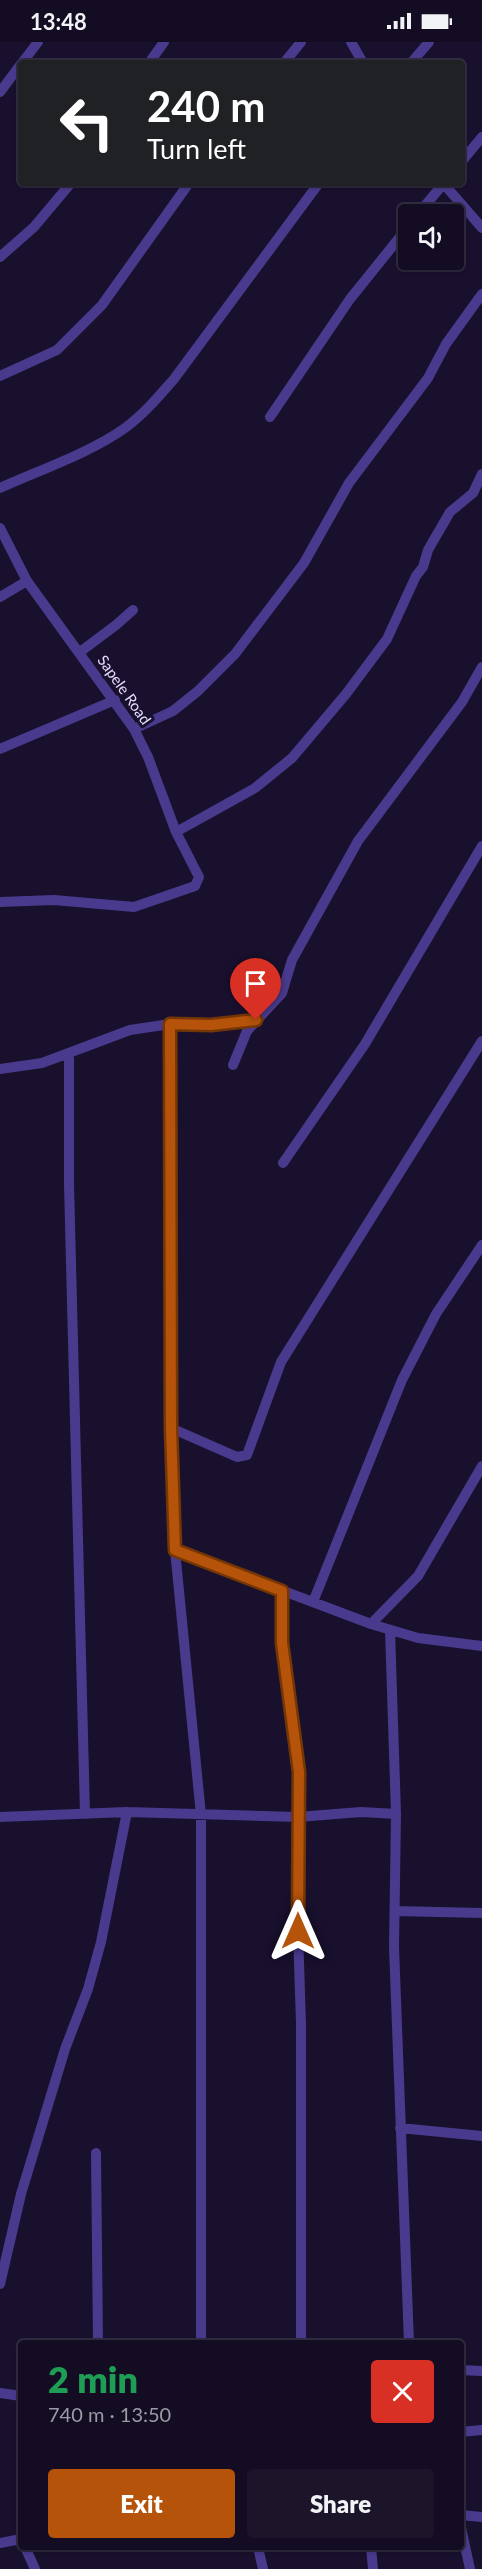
<!DOCTYPE html>
<html lang="en">
<head>
<meta charset="utf-8">
<style>
  :root { --surface:#130c22; --page:#1c152a; --text:#f1f3f6; --muted:#9d9ba5; --line:#322c40; --accent:#b45309 }
  body { margin:0; font-family:Lato,sans-serif; background:var(--page); color:var(--text); height:100vh; display:flex; flex-direction:column; font-size:22px; white-space:nowrap }
  * { box-sizing:border-box; margin:0 }
  p { font-size:20px; color:var(--muted) }
  .icon { flex:none; width:33px; height:33px; fill:none; stroke:currentColor; stroke-width:2; stroke-linecap:round; stroke-linejoin:round }
  .map { position:relative; flex:1; overflow:hidden }
  .side { position:absolute; left:18px; top:2298px; width:446px; height:210px; display:flex; flex-direction:column; background:var(--surface); border-radius:6px; box-shadow:0 2px 4px #0004,0 0 0 2px var(--line) }
  .side>* { flex:none }
  .banner { position:absolute; left:18px; top:18px; width:447px; height:126px; border-radius:6px; box-shadow:0 2px 4px #0004,0 0 0 2px var(--line); background:#202124; color:#fff; overflow:hidden }
  .tools { position:absolute; left:398px; top:162px; display:grid; gap:12px }
  .tools a { display:grid; place-items:center; width:66px; height:66px; border-radius:6px; background:var(--surface); box-shadow:0 2px 4px #0004,0 0 0 2px var(--line); font-size:30px }
  .pin { position:absolute; display:grid; place-items:center; width:51px; height:51px; color:#fff; margin:-62px -26px; border-radius:50% 50% 50% 0; rotate:-45deg; box-shadow:0 0 6px #0007 }
  .pin .icon { rotate:45deg }
  .me { position:absolute; width:66px; margin:-33px; rotate:0deg; stroke-linejoin:round; filter:drop-shadow(0 0 4px #0008) }
  .turn { display:flex; align-items:center; gap:21px; height:126px; padding:0 30px; font-size:27px }
  .turn .icon { width:78px; height:78px; stroke-width:2.5 }
  .turn b { display:block; font-size:42px; line-height:51px }
  .round { display:grid; place-items:center; flex:none; width:63px; height:63px; border-radius:6px; background:var(--page) }
  .headline { display:flex; align-items:center; justify-content:space-between; height:102px; padding:0 30px }
  h1 { font-size:36px; font-weight:800; line-height:45px; color:#1e9e55 }
  .action { display:flex; gap:12px; margin-top:auto; padding:12px 30px }
  .action a { flex:1; height:69px; border-radius:6px; background:var(--accent); color:#fff; font-size:24px; font-weight:800; line-height:69px; text-align:center }
  .action a+a { background:var(--page); color:var(--text) }
  .status { display:flex; justify-content:space-between; align-items:center; height:42px; padding:0 30px; background:var(--surface); direction:ltr }
  .status svg { height:16px; fill:currentColor }
  .map>svg:first-child { display:block }
  .lines { fill:none; stroke-linecap:round; stroke-linejoin:round }
  .minor { stroke:#493a8d; stroke-width:10 }
  .route-casing { stroke:#753606; stroke-width:15 }
  .route { stroke:#b45309; stroke-width:10 }
  .labels { text-anchor:middle; stroke-width:6; stroke-linejoin:round; paint-order:stroke }
  .street-label { font-size:15px; fill:#e5dcff; stroke:#19102d }
</style>
</head>
<body>
<div class="status"><b>13:48</b><svg viewBox="0 0 49 12"><path d="M0 12V9h3v3zM5 12V6h3v6zM10 12V3h3v9zM15 12V0h3v12zM26 1h20v11H26zM47 4h2v5h-2z"/></svg></div>
<div class="map">
<svg width="482" height="2527" viewBox="0 0 482 2527">
  <rect width="100%" height="100%" fill="#19102d"/>
  <g class="lines">
    <path class="minor" d="M351,0l12,21
      M22,21l16,-21
      M149,21l15,-21
      M284,21l17,-21
      M411,21l18,-21
      M0,50l21,-28
      M462,119l20,-24
      M443,141l39,45
      M418,172l26,-31
      M0,215l34,-30 37,-44
      M0,334l57,-26 45,-45 87,-122
      M270,375l80,-118 58,-72
      M0,446c40,-18 90,-35 125,-60 19,-14 34,-32 49,-49l145,-196
      M0,486l27,53 107,148 14,28 28,75 23,45 -4,9 -61,21 -80,-7 -54,2
      M0,555l27,-16
      M80,610l36,-27 17,-15
      M134,687l39,-18 25,-20 37,-37 69,-91 45,-80 79,-105 18,-34 36,-50
      M0,707l115,-49
      M176,790l79,-44 37,-30 54,-64 41,-55 29,-63 7,-9 5,-17 22,-38 23,-19 9,-19
      M170,982l1,404 4,122 26,265v528
      M69,1011v131l16,630
      M233,1023l14,-34 35,-38 10,-33 66,-119 104,-139 20,-35
      M0,1027l42,-6 88,-33 40,-6 41,1 45,-5
      M283,1121l82,-119 117,-198
      M171,1386l66,29 10,-2 34,-93 201,-321
      M175,1508l196,74 47,14 64,8
      M282,1549v52l17,128 -1,160 3,93v319
      M313,1560l89,-222 34,-66 46,-69
      M371,1582l47,-48 64,-110
      M396,1772l-2,133 15,396
      M0,1775l127,-5 171,5 63,-5 35,2 -6,-184
      M395,1869l87,2
      M400,2086l82,8
      M96,2111l2,190
      M0,2242l21,-90 44,-145 23,-60 13,-47 26,-130
      M460,2328l22,1
      M0,2351l21,3
      M460,2390l22,-2
      M460,2473l22,2
      M460,2481l10,46
      M0,2501l21,-4
      M25,2505l10,22
      M258,2505l5,22
      M371,2505l2,22"/>
  </g>
  <g class="lines">
    <g class="route-casing">
      <path id="route" d="M256,978l-45,5 -41,-1 1,404 4,122 107,41v52l17,129 -1,159"/>
    </g>
    <use href="#route" class="route"/>
  </g>
  <g class="labels">
    <g class="street-label">
      <text transform="translate(124 648) rotate(55)" y="5">Sapele Road</text>
    </g>
  </g>
</svg>
<div class="tools">
<a><svg class="icon" aria-label="sound" viewBox="0 0 24 24"><path d="M4 9h4l5-4v14l-5-4H4zM17 9q2 3 0 6"/></svg></a>
</div>
<div class="pin" style="left:256px;top:978px;background:#d93025"><svg class="icon" aria-label="arrive" viewBox="0 0 24 24"><path d="M6 21V4h12l-3 4 3 4H6"/></svg></div>
<svg class="me" style="left:298px;top:1889px" viewBox="-20 -20 40 40"><path d="M0-17L14 15 0 8-14 15z" fill="#b45309" stroke="#fff" stroke-width="4"/></svg>
<div class="banner">
<div class="turn"><svg class="icon" aria-label="left" viewBox="0 0 24 24"><path d="M17 20v-9H6M10 6l-5 5 5 5"/></svg><div><b>240 m</b>Turn left</div></div>
</div>
<section class="side">
<div class="headline"><div><h1>2 min</h1><p>740 m · 13:50</p></div><a class="round" style="background:#d93025;color:#fff"><svg class="icon" aria-label="close" viewBox="0 0 24 24"><path d="M6 6l12 12M18 6L6 18"/></svg></a></div>
<div class="action"><a>Exit</a><a>Share</a></div>
</section>
</div>
</body>
</html>
